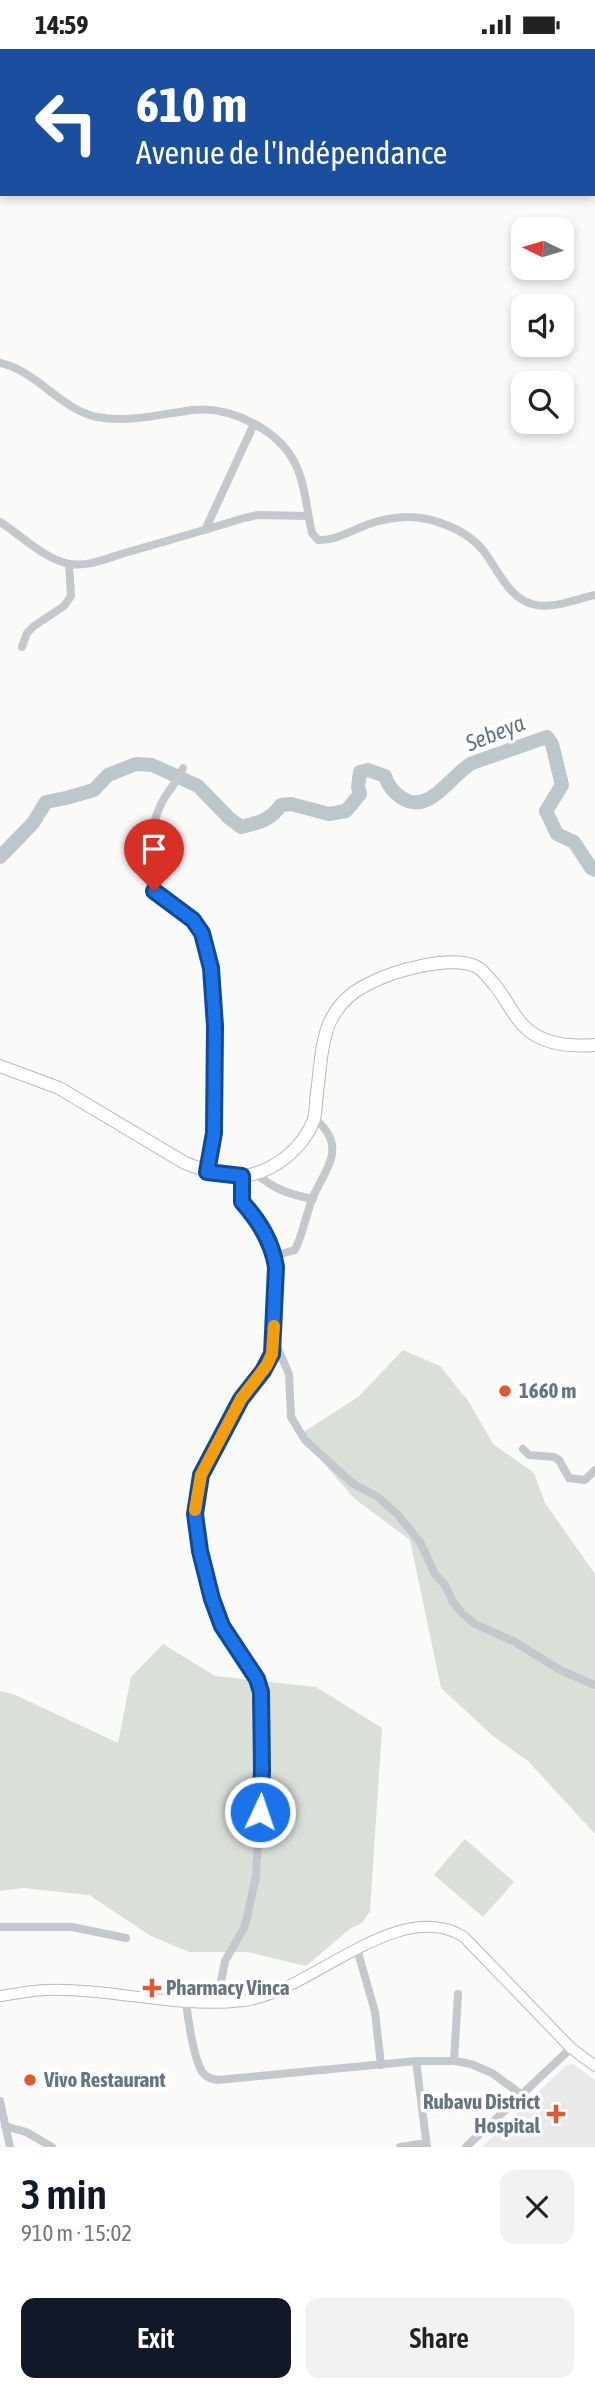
<!DOCTYPE html>
<html lang="en">
<head>
<meta charset="utf-8">
<style>
  :root { --surface:#fff; --page:#f2f2f2; --text:#222; --muted:#767676; --accent:#111827 }
  body { margin:0; font-family:"Asap Condensed",sans-serif; background:var(--page); color:var(--text); height:100vh; display:flex; flex-direction:column; font-size:26px; white-space:nowrap }
  * { box-sizing:border-box; margin:0 }
  p { font-size:23px; color:var(--muted) }
  .icon { flex:none; width:38px; height:38px; fill:none; stroke:currentColor; stroke-width:2; stroke-linecap:round; stroke-linejoin:round }
  .map { position:relative; height:2098px; overflow:hidden }
  .drawer { display:flex; flex-direction:column; background:var(--surface); flex:1 }
  .drawer>* { flex:none }
  .banner { position:absolute; left:0px; top:0px; width:595px; height:147px; box-shadow:0 4px 10px #0003; background:#1a4fa0; color:#fff; overflow:hidden }
  .needle { width:46px; rotate:275deg }
  .tools { position:absolute; left:511px; top:168px; display:grid; gap:14px }
  .tools a { display:grid; place-items:center; width:63px; height:63px; border-radius:14px; background:var(--surface); box-shadow:0 4px 10px #0003; font-size:35px }
  .pin { position:absolute; display:grid; place-items:center; width:60px; height:60px; color:#fff; margin:-72px -30px; border-radius:50% 50% 50% 0; rotate:-45deg; box-shadow:0 0 7px #0007 }
  .pin .icon { rotate:45deg }
  .me { position:absolute; width:77px; margin:-38px; rotate:3deg; stroke-linejoin:round; filter:drop-shadow(0 0 5px #0008) }
  .turn { display:flex; align-items:center; gap:24px; height:147px; padding:0 21px; font-size:32px }
  .turn .icon { width:91px; height:91px; stroke-width:2.5 }
  .turn b { display:block; font-size:49px; line-height:60px }
  .round { display:grid; place-items:center; flex:none; width:74px; height:74px; border-radius:14px; background:var(--page) }
  .summary { display:flex; align-items:center; justify-content:space-between; height:119px; padding:0 21px }
  h1 { font-size:42px; font-weight:600; line-height:52px; color:var(--accent) }
  .action { display:flex; gap:14px; margin-top:auto; padding:14px 21px }
  .action a { flex:1; height:80px; border-radius:14px; background:var(--accent); color:#fff; font-size:28px; font-weight:600; line-height:80px; text-align:center }
  .action a+a { background:var(--page); color:var(--text) }
  .status { display:flex; justify-content:space-between; align-items:center; height:49px; padding:0 35px; background:var(--surface); direction:ltr }
  .status svg { height:19px; fill:currentColor }
  .map>svg:first-child { display:block }
  .built { fill:#e8e9e9 }
  .green { fill:#dadfd7 }
  .lines { fill:none; stroke-linecap:round; stroke-linejoin:round }
  .river { stroke:#bbc7cb; stroke-width:14 }
  .major-casing { stroke:#b5babe; stroke-width:12 }
  .highway-casing { stroke:#b4b9bd; stroke-width:14 }
  .minor { stroke:#c3c8cc; stroke-width:8 }
  .major { stroke:#fff; stroke-width:10 }
  .highway { stroke:#fff; stroke-width:12 }
  .route-casing { stroke:#114b97; stroke-width:18 }
  .route { stroke:#1a73e8; stroke-width:12 }
  .slow { stroke:#f59e0b; stroke-width:12 }
  .poi-dot { fill:#e4572e; stroke:#fff; stroke-width:2.5 }
  .labels { text-anchor:middle; stroke-width:7; stroke-linejoin:round; paint-order:stroke }
  .poi-label { font-size:21px; font-weight:bold; fill:#657683; stroke:#fff; text-anchor:start }
  .water-label { font-size:23px; font-style:italic; fill:#60757c; stroke:#fff }
</style>
</head>
<body>
<div class="status"><b>14:59</b><svg viewBox="0 0 49 12"><path d="M0 12V9h3v3zM5 12V6h3v6zM10 12V3h3v9zM15 12V0h3v12zM26 1h20v11H26zM47 4h2v5h-2z"/></svg></div>
<div class="map">
<svg width="595" height="2098" viewBox="0 0 595 2098">
  <rect width="100%" height="100%" fill="#fafaf8"/>
  <path class="built" d="M573,2015l22,16v67h-113l83,-81z"/>
  <path class="green" d="M403,1301l37,16 29,36 24,42 41,29 11,30 50,71v260l-67,-73 -35,-25 -52,-48 -31,-148 -55,-41 -56,-64 59,-38z
    M163,1595l52,32 101,11 66,41 -12,183 -8,12 -11,5 -45,38 -58,-14h-59l-38,-16 -62,-41 -65,-7 -24,3v-200l13,3 105,49 13,-66z
    M465,1790l49,43 -31,35 -49,-42z"/>
  <g class="lines">
    <path class="river" d="M0,808l33,-34 13,-21 20,-4 28,-8 14,-15 28,-11 16,1 46,21 31,32 12,9c17,-4 30,-7 40,-22l10,-1 38,10 17,-3 14,-17 -2,-7 2,-15 8,-2 17,6c3,10 9,17 17,22 27,18 49,-23 70,-35l75,-26 5,7 10,41 -16,26 11,23 17,8 17,26 4,2"/>
    <g class="major-casing">
      <path id="major" d="M0,1947c16,-2 32,-6 47,-6 66,-2 130,19 196,11 66,-7 155,-106 221,-64l107,111 24,18"/>
    </g>
    <g class="highway-casing">
      <path id="highway" d="M0,1017l59,22 126,75c18,7 38,14 57,13 31,-3 62,-28 72,-57 2,-8 2,-18 3,-26 6,-46 3,-85 51,-109 25,-13 80,-29 107,-18 8,3 14,13 19,18 11,13 17,28 28,40 18,21 47,23 73,21"/>
    </g>
    <path class="minor" d="M0,314c37,8 60,46 97,54 32,6 64,-3 96,-7 39,-4 90,21 105,60 8,19 9,43 14,63l6,7c18,1 34,-10 51,-16 18,-6 39,-9 58,-5 21,5 41,14 55,30 15,18 25,48 50,55 19,6 44,-5 63,-9
      M0,473c21,13 45,38 70,42 20,3 40,-7 58,-12 39,-11 77,-22 116,-34l14,-3 50,1
      M205,481l49,-106
      M22,598l5,-14 7,-7 30,-20 7,-10 -2,-32
      M183,719c-5,14 -16,23 -22,36 -10,22 -14,44 -12,67 2,33 42,36 53,63 17,38 13,111 13,153 -1,16 1,33 -1,48 -1,12 -4,25 -7,37
      M254,1123c20,17 33,22 59,27
      M274,1207l21,-6c8,-16 11,-36 18,-53 14,-31 35,-51 1,-79
      M275,1293l14,32 2,43 14,23 47,43 26,14 19,17 23,28 15,32 10,11 8,17 9,11 13,11 40,18 45,28 35,15
      M523,1400l6,6 25,2 5,3 10,18 16,2 10,-10
      M0,1878h72l54,11
      M357,1900l18,63 6,53
      M186,1953c2,17 8,59 17,71 4,5 9,6 15,7l198,-19h38l17,3 21,9 30,22
      M217,1954l8,-42 20,-35 11,-50 6,-106 1,-61 -6,-30 -36,-53 -9,-27 -16,-66 -1,-19 6,-39 40,-76 22,-28 9,-17 4,-87c-4,-26 -17,-46 -34,-65v-26
      M416,2012l11,86
      M454,2012l4,-67
      M0,2052l10,46
      M5,2077l21,6 26,15
      M400,2098l26,-4
      M466,2098l105,-99"/>
    <use href="#major" class="major"/>
    <use href="#highway" class="highway"/>
  </g>
  <g class="lines">
    <g class="route-casing">
      <path id="route" d="M154,842l39,29 9,13 9,35 4,58 -1,107 -7,39 35,4v26c17,19 30,39 34,65l-4,87 -9,17 -22,28 -40,76 -6,39 5,37 12,48 10,27 35,53 4,13 1,78 -2,42"/>
    </g>
    <use href="#route" class="route"/>
    <path class="slow" d="M195,1461l6,-35 40,-76 26,-34 5,-11 2,-28"/>
  </g>
  <g class="poi-dot">
    <circle cx="505" cy="1342" r="7"/>
    <path d="M148.5 1928.5h7v7h7v7h-7v7h-7v-7h-7v-7h7z"/>
    <circle cx="30" cy="2031" r="7"/>
    <path d="M552.5 2054.5h7v7h7v7h-7v7h-7v-7h-7v-7h7z"/>
  </g>
  <g class="labels">
    <g class="poi-label">
      <text x="519" y="1349">1660 m</text>
      <text x="166" y="1946">Pharmacy Vinca</text>
      <text x="44" y="2038">Vivo Restaurant</text>
      <text x="540" y="2060" text-anchor="end">Rubavu District<tspan x="540" dy="24">Hospital</tspan></text>
    </g>
    <g class="water-label">
      <text transform="translate(495 684) rotate(-22)" y="8">Sebeya</text>
    </g>
  </g>
</svg>
<div class="tools">
<a><svg class="needle" viewBox="-14 -14 28 28"><path d="M0-13l5 13h-10z" fill="#e53935"/><path d="M0 13l5-13h-10z" fill="#767676"/></svg></a>
<a><svg class="icon" aria-label="sound" viewBox="0 0 24 24"><path d="M4 9h4l5-4v14l-5-4H4zM17 9q2 3 0 6"/></svg></a>
<a><svg class="icon" aria-label="search" viewBox="0 0 24 24"><circle cx="10" cy="10" r="6"/><path d="M15 15l6 6"/></svg></a>
</div>
<div class="pin" style="left:154px;top:842px;background:#d93025"><svg class="icon" aria-label="arrive" viewBox="0 0 24 24"><path d="M6 21V4h12l-3 4 3 4H6"/></svg></div>
<svg class="me" style="left:260px;top:1763px" viewBox="-20 -20 40 40"><circle r="17" fill="#1a73e8" stroke="#fff" stroke-width="3"/><path d="M0-11L8 9 0 5-8 9z" fill="#fff"/></svg>
<div class="banner">
<div class="turn"><svg class="icon" aria-label="left" viewBox="0 0 24 24"><path d="M17 20v-9H6M10 6l-5 5 5 5"/></svg><div><b>610 m</b>Avenue de l'Indépendance</div></div>
</div>
</div>
<section class="drawer">
<div class="summary"><div><h1>3 min</h1><p>910 m · 15:02</p></div><a class="round"><svg class="icon" aria-label="close" viewBox="0 0 24 24"><path d="M6 6l12 12M18 6L6 18"/></svg></a></div>
<div class="action"><a>Exit</a><a>Share</a></div>
</section>
</body>
</html>
